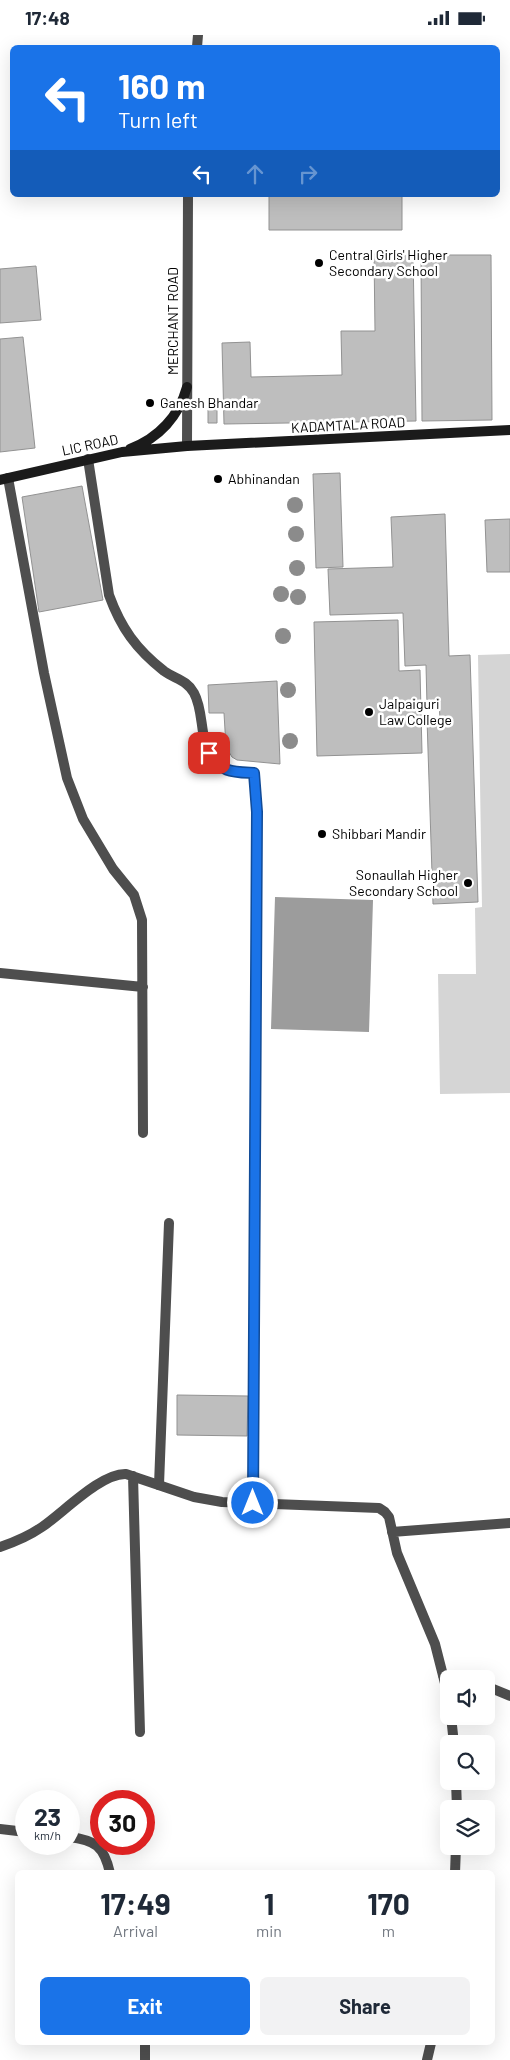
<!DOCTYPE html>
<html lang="en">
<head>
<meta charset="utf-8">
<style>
  :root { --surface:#fff; --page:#f2f2f3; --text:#1f2937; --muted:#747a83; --accent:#1a73e8 }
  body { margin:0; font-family:Barlow,sans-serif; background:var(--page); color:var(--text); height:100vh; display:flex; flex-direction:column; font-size:19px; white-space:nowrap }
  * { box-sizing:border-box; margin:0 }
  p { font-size:16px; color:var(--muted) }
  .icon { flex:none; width:28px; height:28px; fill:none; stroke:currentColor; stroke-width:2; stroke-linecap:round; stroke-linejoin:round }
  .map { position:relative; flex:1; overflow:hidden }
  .panel { position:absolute; left:15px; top:1835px; width:480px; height:175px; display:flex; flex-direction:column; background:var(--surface); border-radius:8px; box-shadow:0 5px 20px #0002 }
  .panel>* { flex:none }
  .hud { position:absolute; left:10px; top:10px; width:490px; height:152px; border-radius:8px; box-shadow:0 5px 20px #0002; background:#1a73e8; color:#fff; overflow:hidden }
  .fabs { position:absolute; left:440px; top:1635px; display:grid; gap:10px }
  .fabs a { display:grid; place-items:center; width:55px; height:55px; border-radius:8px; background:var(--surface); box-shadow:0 5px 20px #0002; font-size:25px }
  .speed { position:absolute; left:15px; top:1755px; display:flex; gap:10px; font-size:25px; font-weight:700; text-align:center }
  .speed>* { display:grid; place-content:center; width:65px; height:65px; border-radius:50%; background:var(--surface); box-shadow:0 5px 20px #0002; line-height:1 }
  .speed small { font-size:12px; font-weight:400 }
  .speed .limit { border:8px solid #d22; background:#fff; color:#111 }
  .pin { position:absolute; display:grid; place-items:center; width:42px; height:42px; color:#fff; margin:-21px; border-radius:10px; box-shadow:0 2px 8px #0006 }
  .me { position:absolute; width:55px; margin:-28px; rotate:0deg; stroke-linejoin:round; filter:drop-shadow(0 0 4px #0008) }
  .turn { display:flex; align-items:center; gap:18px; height:105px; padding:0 25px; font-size:22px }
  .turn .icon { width:65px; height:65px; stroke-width:2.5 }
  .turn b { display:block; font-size:35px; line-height:42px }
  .lanes { display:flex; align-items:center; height:48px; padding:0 25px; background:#0003; justify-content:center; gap:25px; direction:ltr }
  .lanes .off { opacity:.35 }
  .eta { display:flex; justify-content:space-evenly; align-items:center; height:85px; text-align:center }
  .eta b { font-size:30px; font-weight:700; line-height:35px }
  .primary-button { display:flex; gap:10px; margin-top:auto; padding:10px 25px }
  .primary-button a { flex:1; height:58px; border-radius:8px; background:var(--accent); color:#fff; font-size:20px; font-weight:700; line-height:58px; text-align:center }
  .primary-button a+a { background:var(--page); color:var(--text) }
  .status { display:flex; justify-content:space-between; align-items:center; height:35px; padding:0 25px; background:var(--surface); direction:ltr }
  .status svg { height:14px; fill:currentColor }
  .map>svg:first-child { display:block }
  .green { fill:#d5d5d5 }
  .water { fill:#9c9c9c }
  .building { fill:#bebebe; stroke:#929292 }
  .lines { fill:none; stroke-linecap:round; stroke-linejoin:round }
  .service { stroke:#4e4e4e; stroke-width:10 }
  .minor { stroke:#4e4e4e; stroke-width:10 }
  .tertiary { stroke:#4e4e4e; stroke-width:10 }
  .secondary { stroke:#1b1b1b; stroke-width:10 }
  .tree { fill:#8b8b8b }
  .route-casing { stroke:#114b97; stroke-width:12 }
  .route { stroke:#1a73e8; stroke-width:9 }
  .poi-dot { fill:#000; stroke:#fff; stroke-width:2 }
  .labels { text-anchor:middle; stroke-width:5; stroke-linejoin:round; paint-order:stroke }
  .poi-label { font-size:14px; fill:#000; stroke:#fff; text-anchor:start }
  .street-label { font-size:14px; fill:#000; stroke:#fff }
</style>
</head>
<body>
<div class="status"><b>17:48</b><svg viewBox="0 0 49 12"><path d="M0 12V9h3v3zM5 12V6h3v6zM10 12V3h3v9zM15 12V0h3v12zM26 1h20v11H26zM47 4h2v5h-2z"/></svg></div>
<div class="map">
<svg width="510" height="2025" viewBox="0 0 510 2025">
  <rect width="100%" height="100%" fill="#fff"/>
  <path class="green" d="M510,619v439l-70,1 -2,-120h38l-1,-66 7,-1 -4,-252z"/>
  <path class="water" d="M275,862l98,3 -4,132 -98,-3z"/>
  <path class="building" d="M269,160h133v35h-133z
    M413,218l3,168 -192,3 -2,-81 28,-1 1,35 91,-2 -1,-44h34l-1,-77z
    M421,220h70l1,165 -70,1z
    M36,231l5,54 -41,3v-54z
    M23,302l12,111 -35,4v-113z
    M208,374h9v14h-9z
    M340,438l3,94 -27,1 -3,-94z
    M82,451l21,114 -64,12 -17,-115z
    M445,479l4,142 21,-1 8,247 -45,2 -6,-185 13,-1 -1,-14 -12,1 -1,-40 -21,1 -2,-53 -73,2 -2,-46 65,-2 -2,-50z
    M510,484v53h-23l-2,-52z
    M398,585l1,51 21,-1 2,83 -105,3 -3,-134z
    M277,646l3,83 -43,-4 -5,-3 -6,-10 -2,-34h-15l-1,-28z
    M177,1360l71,1 -1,40 -70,-1z"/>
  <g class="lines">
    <path class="service" d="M159,1450l10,-262"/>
    <path class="minor" d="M88,424l21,136c12,33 27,54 55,76 11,8 23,9 30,22 12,22 3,53 24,71 10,10 22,8 36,9l3,39 -4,691
      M8,443l36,195 23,105 16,41 30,50 21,26 8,25 1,213
      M0,938l143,14
      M133,1441l7,256
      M392,1497l118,-9
      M0,1512c15,-5 29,-11 42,-20 22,-15 59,-54 84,-53l68,23 28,5 157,6 6,4 4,5 8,36 38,91 14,55
      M443,1641l17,3
      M486,1651l24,10
      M451,1681l3,28
      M456,1746l1,28
      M0,1794l26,3
      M69,1802c26,3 35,9 41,36
      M455,1838l1,-27
      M145,2025v-17
      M427,2025l4,-17"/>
    <path class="tertiary" d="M197,12l1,-12
      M187,411l1,-251"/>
    <path class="secondary" d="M130,414c29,-11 49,-33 57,-62
      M0,445l122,-28 65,-6 323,-16"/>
  </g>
  <g class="tree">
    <circle cx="295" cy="470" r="8"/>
    <circle cx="296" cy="499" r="8"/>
    <circle cx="297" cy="533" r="8"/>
    <circle cx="281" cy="559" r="8"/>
    <circle cx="298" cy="562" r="8"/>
    <circle cx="283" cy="601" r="8"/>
    <circle cx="288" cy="655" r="8"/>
    <circle cx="290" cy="706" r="8"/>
  </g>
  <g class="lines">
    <g class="route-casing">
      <path id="route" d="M209,718c14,20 22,19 45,20l3,39 -4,691"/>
    </g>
    <use href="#route" class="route"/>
  </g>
  <g class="poi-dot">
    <circle cx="319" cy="228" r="5"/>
    <circle cx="150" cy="368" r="5"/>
    <circle cx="218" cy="444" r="5"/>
    <circle cx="369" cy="677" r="5"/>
    <circle cx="322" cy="799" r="5"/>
    <circle cx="468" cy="848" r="5"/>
  </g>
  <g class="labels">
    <g class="poi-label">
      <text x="329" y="225">Central Girls' Higher<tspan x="329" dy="16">Secondary School</tspan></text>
      <text x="160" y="373">Ganesh Bhandar</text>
      <text x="228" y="449">Abhinandan</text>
      <text x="379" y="674">Jalpaiguri<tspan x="379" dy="16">Law College</tspan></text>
      <text x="332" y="804">Shibbari Mandir</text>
      <text x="458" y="845" text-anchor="end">Sonaullah Higher<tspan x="458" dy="16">Secondary School</tspan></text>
    </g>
    <g class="street-label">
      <text transform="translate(173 286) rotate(-90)" y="5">MERCHANT ROAD</text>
      <text transform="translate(348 390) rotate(-3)" y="5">KADAMTALA ROAD</text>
      <text transform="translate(90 410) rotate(-12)" y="5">LIC ROAD</text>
    </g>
  </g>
</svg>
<div class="fabs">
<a><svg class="icon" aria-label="sound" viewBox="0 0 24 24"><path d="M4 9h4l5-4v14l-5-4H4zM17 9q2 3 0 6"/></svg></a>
<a><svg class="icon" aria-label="search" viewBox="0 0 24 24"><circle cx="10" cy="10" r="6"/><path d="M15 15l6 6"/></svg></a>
<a><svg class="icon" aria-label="layers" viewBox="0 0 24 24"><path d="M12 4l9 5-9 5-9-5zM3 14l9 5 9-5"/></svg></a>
</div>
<div class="speed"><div>23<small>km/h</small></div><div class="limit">30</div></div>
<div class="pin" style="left:209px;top:718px;background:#d93025"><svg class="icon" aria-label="arrive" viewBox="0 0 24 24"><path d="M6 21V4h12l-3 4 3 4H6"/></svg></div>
<svg class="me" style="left:253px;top:1468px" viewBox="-20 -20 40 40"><circle r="17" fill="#1a73e8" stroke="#fff" stroke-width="3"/><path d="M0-11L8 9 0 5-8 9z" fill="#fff"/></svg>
<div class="hud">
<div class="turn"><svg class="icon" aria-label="left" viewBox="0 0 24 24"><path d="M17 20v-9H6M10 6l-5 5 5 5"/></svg><div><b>160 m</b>Turn left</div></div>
<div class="lanes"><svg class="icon" aria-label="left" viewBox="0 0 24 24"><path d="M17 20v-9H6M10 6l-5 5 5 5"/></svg><svg class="icon off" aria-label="ahead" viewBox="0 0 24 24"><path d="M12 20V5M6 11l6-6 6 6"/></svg><svg class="icon off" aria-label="right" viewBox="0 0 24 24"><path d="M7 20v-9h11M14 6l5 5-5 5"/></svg></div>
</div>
<section class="panel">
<div class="eta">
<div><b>17:49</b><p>Arrival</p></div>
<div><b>1</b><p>min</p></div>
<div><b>170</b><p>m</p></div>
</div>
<div class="primary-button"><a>Exit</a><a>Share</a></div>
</section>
</div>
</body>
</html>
